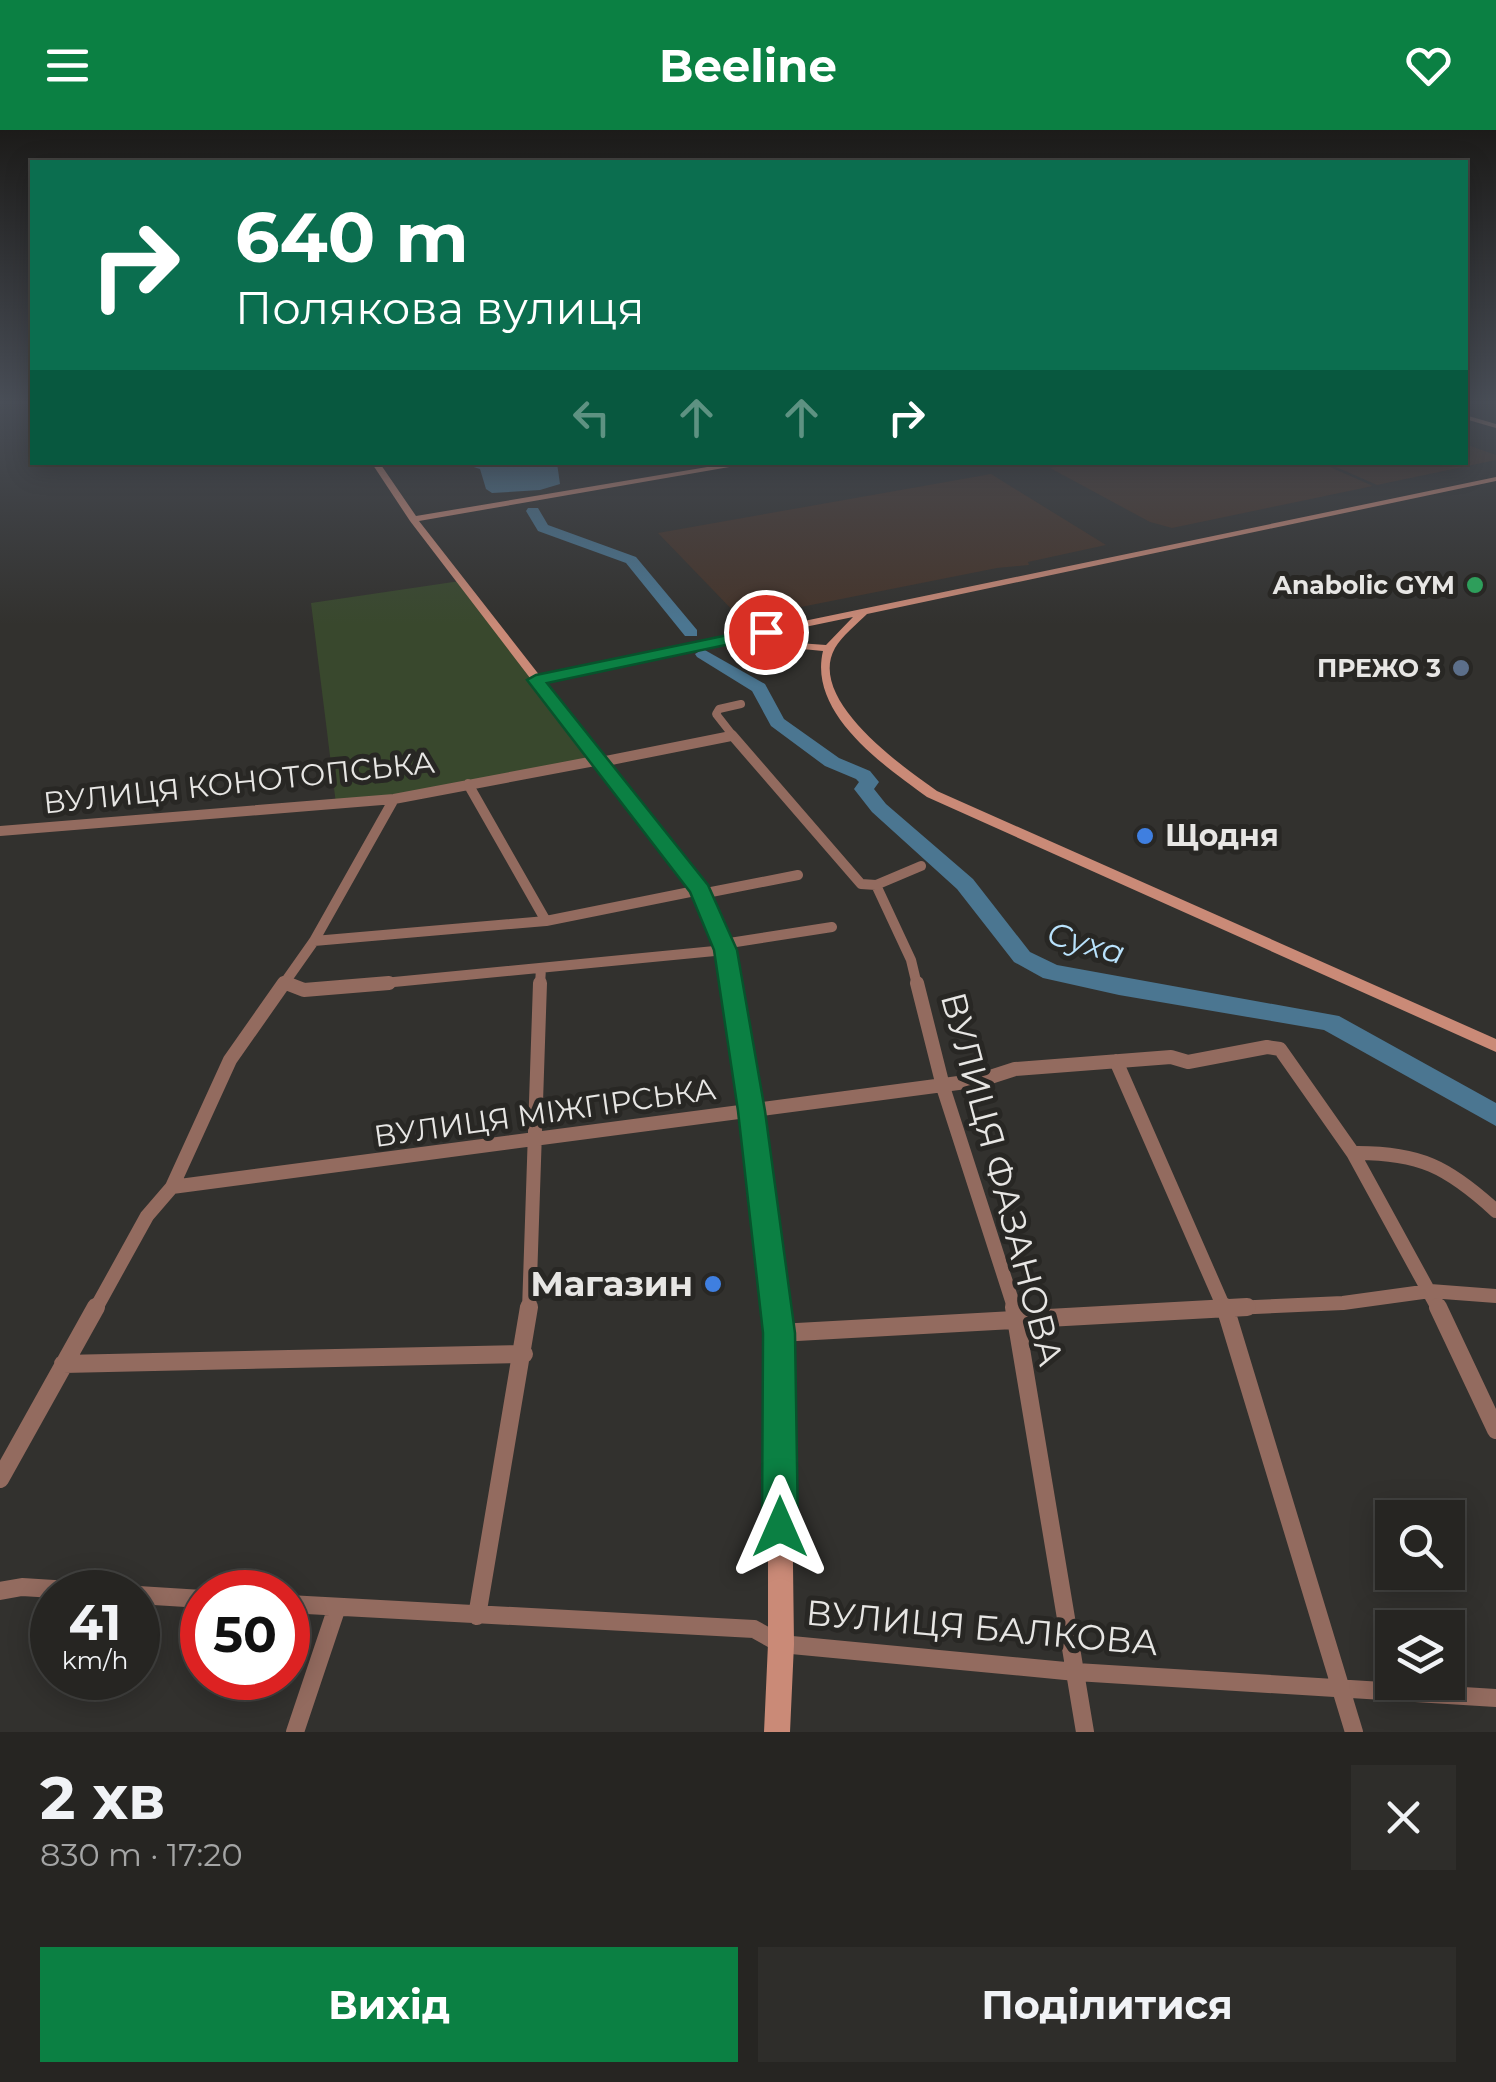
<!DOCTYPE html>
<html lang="uk">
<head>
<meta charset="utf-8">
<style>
  :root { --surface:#262522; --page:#2e2d2a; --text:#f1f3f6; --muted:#a4a5a5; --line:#424240; --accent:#0b8043 }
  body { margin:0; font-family:Montserrat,sans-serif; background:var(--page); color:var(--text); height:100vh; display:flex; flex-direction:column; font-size:38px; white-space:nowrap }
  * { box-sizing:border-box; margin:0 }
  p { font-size:32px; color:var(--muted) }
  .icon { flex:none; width:55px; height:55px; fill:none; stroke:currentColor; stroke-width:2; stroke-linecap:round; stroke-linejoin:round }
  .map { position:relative; height:1602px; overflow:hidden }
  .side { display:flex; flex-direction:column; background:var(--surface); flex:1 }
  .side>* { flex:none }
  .banner { position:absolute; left:30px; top:30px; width:1438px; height:305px; border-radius:0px; box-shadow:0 5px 25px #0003,0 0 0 2px var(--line); background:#0b6e4f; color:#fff; overflow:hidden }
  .fabs { position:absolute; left:1375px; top:1370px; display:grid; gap:20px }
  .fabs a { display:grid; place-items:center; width:90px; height:90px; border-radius:0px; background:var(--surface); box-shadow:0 5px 25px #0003,0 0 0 2px var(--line); font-size:50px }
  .speed { position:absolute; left:30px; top:1440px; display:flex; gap:20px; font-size:50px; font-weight:700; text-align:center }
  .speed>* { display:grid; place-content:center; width:130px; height:130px; border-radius:50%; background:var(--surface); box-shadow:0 5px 25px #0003,0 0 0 2px var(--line); line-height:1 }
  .speed small { font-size:25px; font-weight:400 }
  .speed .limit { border:15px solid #d22; background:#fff; color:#111 }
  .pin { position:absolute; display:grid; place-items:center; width:85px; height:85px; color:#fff; margin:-42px; border:5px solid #fff; border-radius:50%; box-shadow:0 2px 10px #0007 }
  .me { position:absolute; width:110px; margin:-55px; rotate:0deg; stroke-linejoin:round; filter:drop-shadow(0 0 8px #0008) }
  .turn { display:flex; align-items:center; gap:35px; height:210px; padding:0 40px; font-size:45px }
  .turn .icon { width:130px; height:130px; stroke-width:2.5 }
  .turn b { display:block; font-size:70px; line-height:85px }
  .lanes { display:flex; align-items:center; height:95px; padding:0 40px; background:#0003; justify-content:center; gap:50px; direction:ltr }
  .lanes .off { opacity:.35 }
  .round { display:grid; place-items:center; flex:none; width:105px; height:105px; border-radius:0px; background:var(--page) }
  .summary { display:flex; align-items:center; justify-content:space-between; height:170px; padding:0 40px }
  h1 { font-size:60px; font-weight:700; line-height:75px }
  .primary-button { display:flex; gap:20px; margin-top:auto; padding:20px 40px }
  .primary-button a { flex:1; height:115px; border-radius:0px; background:var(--accent); color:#fff; font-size:40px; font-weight:700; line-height:115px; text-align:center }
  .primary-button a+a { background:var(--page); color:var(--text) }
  header { display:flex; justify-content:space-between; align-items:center; height:130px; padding:0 40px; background:var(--accent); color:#fff; font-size:45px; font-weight:700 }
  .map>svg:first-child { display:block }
  .industrial { fill:#45342a }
  .green { fill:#39482d }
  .water { fill:#4b7691 }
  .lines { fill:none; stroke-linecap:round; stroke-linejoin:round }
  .river { fill:#4b7691; fill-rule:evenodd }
  .street-far3 { stroke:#936b5f; stroke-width:8 }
  .street-far2 { stroke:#936b5f; stroke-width:10 }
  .street-far1 { stroke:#936b5f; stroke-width:14 }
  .street { stroke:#936b5f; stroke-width:18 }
  .secondary { fill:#ca8a77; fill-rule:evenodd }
  .route { fill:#0b8043; stroke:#07532c; stroke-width:2.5 }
  .leisure-dot { fill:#2e9e5b; stroke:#282724; stroke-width:4 }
  .service-dot { fill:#5c6f8a; stroke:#282724; stroke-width:4 }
  .shop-dot { fill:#3f7fe0; stroke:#282724; stroke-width:4 }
  .labels { text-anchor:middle; stroke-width:10; stroke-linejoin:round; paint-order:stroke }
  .far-poi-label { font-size:25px; font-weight:bold; fill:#e7e6e4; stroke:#282724; text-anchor:end }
  .street-label { font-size:30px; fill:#e7e6e4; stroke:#282724 }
  .poi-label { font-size:30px; font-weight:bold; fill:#e7e6e4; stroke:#282724; text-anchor:start }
  .water-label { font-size:32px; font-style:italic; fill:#b9e2fc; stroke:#282724 }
  .near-street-label { font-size:35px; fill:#e7e6e4; stroke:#282724 }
  .near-poi-label { font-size:35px; font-weight:bold; fill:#e7e6e4; stroke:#282724; text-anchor:end }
</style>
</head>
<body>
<header><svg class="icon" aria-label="menu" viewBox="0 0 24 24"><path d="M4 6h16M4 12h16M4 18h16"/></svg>Beeline<svg class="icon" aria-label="heart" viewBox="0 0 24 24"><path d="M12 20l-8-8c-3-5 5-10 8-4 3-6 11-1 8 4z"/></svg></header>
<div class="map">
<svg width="1496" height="1602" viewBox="0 0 1496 1602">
  <rect width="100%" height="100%" fill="#32312e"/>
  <path class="industrial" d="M1465,314l31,11v5l-119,25 -50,-22 138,-1z
    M1086,332l235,1 52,23 -201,42 -22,-6 -100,-54z
    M991,344l115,71 -78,17 1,3 -32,3 -256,51 -83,-86z"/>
  <path class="green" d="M460,451l141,181 -265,42 -25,-201z"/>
  <path class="water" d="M461,333h96l3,21 -20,6 -48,3 -6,-4 -6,-20z"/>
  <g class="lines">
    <path class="river" d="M528,378h10l10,17 88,32 61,73v6h-12l-59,-73 -88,-32 -12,-20z
      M703,519l62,35 19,35 55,39 31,13 9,11 -5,7 12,15 87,75 57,73 27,13 282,51 157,87v23l-172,-96 -205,-35 -76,-17 -29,-16 -57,-73 -85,-77 -18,-23 5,-7 -3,-3 -31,-13 -54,-40 -19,-35 -55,-34 -2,-3z"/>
    <path class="street-far3" d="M725,607l6,-1
      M734,607l-18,-23 3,-5 22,-5"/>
    <path class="street-far2" d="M732,605l129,149 15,1 45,-19
      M601,632l130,-26
      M468,654l78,137
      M0,701l394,-32 206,-39
      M876,755l35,75 6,25
      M701,764l97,-19
      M314,811l232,-20 154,-31
      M723,814l109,-17
      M286,853l6,2
      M283,855l31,-44 80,-142
      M363,855l362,-35
      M540,855l1,-17"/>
    <path class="street-far1" d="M286,853l18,7 85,-7
      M917,853l27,107 71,220
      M1116,931l109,249
      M1353,1023c66,-1 95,14 143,58
      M172,1057l809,-107 34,-11 156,-12 17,5 79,-15 13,2 73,104 86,157
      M95,1180l52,-94 25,-29 58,-127 54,-77
      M529,1180l11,-327
      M1188,1180l155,-7 87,-12 66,5"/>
    <path class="street" d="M1014,1177l71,425
      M1225,1177l129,425
      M1438,1177l58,123
      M779,1203l468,-26
      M63,1234l461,-10
      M0,1349l96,-172
      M0,1461l22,-4 80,5
      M138,1465l64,4
      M288,1474l466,25 27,15 295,28 420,26
      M477,1486l52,-309
      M295,1602l42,-125"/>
    <path class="secondary" d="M1465,285l31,9v4l-31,-9z
      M371,332h8l37,54 321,-54h21l-339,59 121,155 956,-199v4l-629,133c-10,10 -25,22 -32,34 -29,51 68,119 102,143l559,248v13l-569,-255c-44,-32 -119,-84 -104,-146l-31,-3 -27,-13 -220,47 160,205 28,63 27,161 30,222 4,311 -4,88h-26l4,-88v-311l-26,-222 -25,-161 -24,-59 -283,-370zM853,487l-27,28 -28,-2 -22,-10z"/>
  </g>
  <linearGradient id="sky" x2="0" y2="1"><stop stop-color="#1c1b19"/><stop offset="0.55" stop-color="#494e57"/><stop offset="1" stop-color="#494e57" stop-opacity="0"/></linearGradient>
  <rect width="1496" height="495" fill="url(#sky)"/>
  <path class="route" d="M766,497l6,1v7l-225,48 161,202 29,65 28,161 30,222 3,194 -5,13 -13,5 -13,-5 -5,-13 1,-194 -25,-222 -24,-161 -24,-58 -163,-212 9,-5z"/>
  <circle class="leisure-dot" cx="1475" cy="455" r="10"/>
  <circle class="service-dot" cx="1461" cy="538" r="10"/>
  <g class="shop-dot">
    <circle cx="1145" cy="706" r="10"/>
    <circle cx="713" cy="1154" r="10"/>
  </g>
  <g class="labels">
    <g class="far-poi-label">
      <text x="1455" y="464">Anabolic GYM</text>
      <text x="1441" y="547">ПРЕЖО 3</text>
    </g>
    <g class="street-label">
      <text transform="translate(239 653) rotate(-6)" y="10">ВУЛИЦЯ КОНОТОПСЬКА</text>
      <text transform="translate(545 983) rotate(-8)" y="10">ВУЛИЦЯ МІЖГІРСЬКА</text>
    </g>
    <g class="poi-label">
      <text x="1165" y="716">Щодня</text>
    </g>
    <g class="water-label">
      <text transform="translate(1086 813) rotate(16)" y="11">Суха</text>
    </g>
    <g class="near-street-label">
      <text transform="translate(1002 1049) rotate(75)" y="12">ВУЛИЦЯ ФАЗАНОВА</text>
      <text transform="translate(982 1498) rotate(5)" y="12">ВУЛИЦЯ БАЛКОВА</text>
    </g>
    <g class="near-poi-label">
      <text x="693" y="1166">Магазин</text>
    </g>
  </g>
</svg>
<div class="fabs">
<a><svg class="icon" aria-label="search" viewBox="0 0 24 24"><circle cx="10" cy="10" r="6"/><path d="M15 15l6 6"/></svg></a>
<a><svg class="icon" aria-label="layers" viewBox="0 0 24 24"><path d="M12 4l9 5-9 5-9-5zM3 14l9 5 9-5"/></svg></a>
</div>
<div class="speed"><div>41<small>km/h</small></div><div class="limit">50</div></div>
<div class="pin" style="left:766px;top:502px;background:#d93025"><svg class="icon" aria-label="arrive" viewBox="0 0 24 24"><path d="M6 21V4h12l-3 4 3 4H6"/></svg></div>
<svg class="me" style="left:780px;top:1397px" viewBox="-20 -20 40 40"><path d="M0-17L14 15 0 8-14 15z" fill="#0b8043" stroke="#fff" stroke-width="4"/></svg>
<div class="banner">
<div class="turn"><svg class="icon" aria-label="right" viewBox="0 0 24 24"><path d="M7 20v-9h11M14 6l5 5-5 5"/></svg><div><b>640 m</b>Полякова вулиця</div></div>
<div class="lanes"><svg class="icon off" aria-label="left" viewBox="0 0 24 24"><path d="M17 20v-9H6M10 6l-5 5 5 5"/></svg><svg class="icon off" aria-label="ahead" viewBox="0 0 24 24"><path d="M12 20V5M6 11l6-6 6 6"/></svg><svg class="icon off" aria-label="ahead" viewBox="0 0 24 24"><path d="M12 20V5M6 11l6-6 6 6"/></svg><svg class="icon" aria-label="right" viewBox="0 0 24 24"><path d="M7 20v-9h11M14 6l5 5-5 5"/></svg></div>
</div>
</div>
<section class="side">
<div class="summary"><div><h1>2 хв</h1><p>830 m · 17:20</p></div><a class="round"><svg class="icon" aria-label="close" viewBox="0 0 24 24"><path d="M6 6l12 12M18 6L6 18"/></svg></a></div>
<div class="primary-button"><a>Вихід</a><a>Поділитися</a></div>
</section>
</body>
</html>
